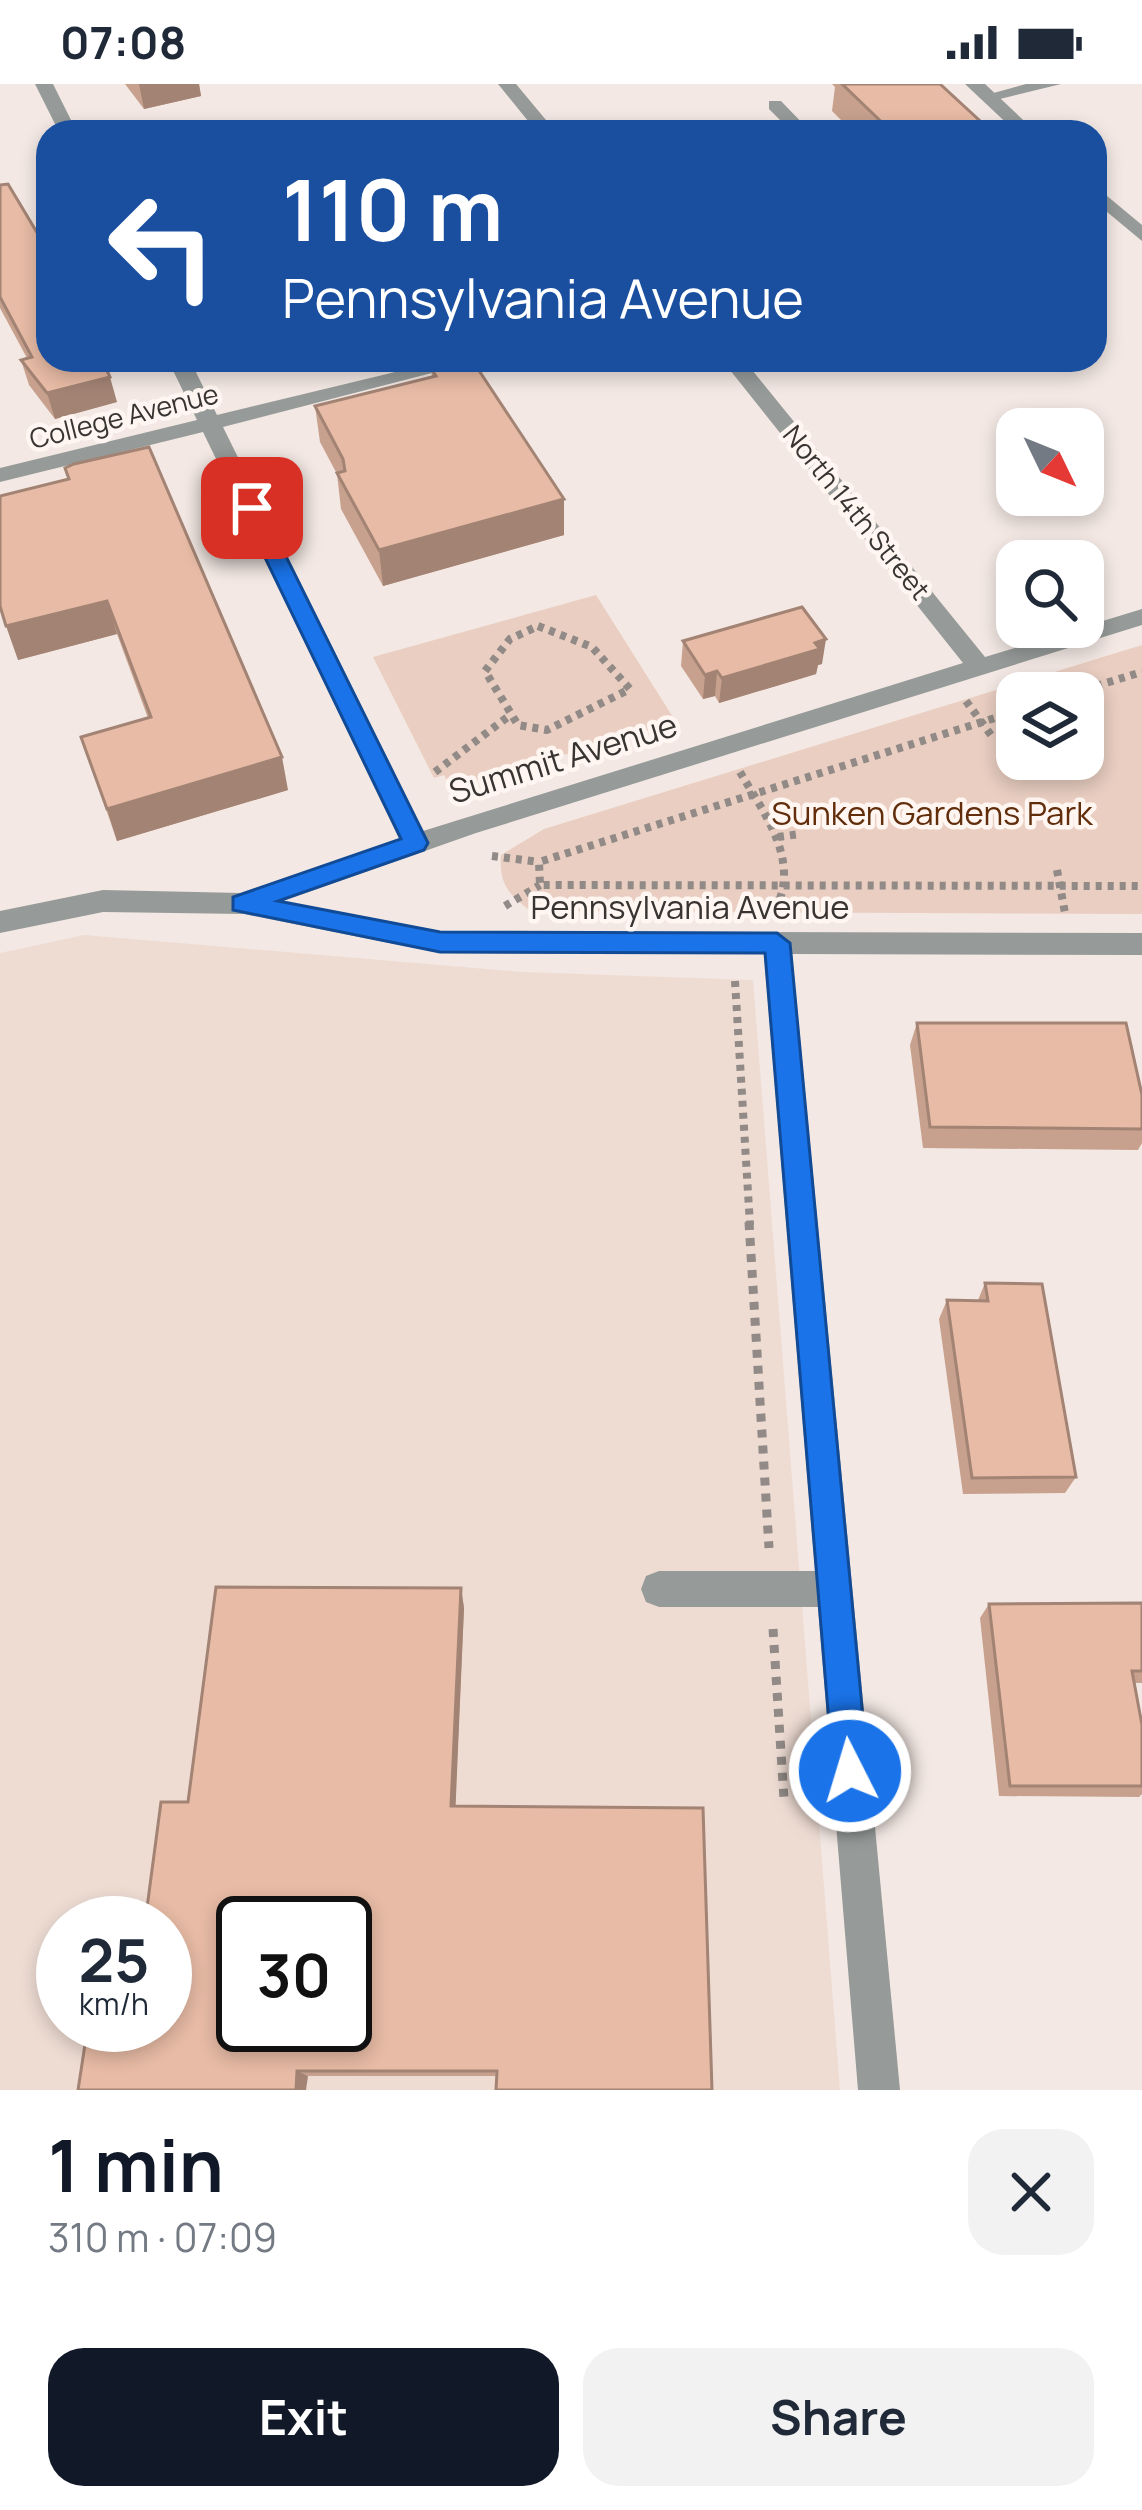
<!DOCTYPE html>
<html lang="en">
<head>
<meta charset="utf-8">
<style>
  :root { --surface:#fff; --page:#f2f2f3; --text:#1f2937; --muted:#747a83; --accent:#111827 }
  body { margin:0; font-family:Manrope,sans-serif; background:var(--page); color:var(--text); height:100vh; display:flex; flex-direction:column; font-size:45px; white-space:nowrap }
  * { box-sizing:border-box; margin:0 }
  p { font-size:39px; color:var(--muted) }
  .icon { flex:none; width:66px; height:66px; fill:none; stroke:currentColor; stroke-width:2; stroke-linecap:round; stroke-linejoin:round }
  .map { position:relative; height:2006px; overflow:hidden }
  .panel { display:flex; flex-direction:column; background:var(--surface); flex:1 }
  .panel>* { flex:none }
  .guide { position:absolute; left:36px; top:36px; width:1071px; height:252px; border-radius:36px; box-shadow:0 6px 18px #0003; background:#1a4fa0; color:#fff; overflow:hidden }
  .needle { width:78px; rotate:133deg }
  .controls { position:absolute; left:996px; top:324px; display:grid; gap:24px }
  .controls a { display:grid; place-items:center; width:108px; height:108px; border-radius:24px; background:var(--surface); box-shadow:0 6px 18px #0003; font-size:60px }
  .speed { position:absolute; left:36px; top:1812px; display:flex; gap:24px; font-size:60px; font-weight:700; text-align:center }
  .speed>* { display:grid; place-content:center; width:156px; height:156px; border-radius:50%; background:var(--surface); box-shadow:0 6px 18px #0003; line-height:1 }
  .speed small { font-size:30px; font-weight:400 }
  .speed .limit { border:6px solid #111; border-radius:18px; background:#fff; color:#111 }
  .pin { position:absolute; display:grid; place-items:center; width:102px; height:102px; color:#fff; margin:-51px; border-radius:24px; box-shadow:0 6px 18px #0006 }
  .me { position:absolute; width:132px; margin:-66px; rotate:355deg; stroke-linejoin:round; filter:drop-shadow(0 0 9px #0008) }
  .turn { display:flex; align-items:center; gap:42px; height:252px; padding:0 48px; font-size:54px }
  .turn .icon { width:156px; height:156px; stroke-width:2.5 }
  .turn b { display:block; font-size:84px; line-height:102px }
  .round { display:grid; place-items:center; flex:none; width:126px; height:126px; border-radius:36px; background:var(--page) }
  .summary { display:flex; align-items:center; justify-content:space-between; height:204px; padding:0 48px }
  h1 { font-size:72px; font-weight:700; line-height:90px; color:var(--accent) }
  .button { display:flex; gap:24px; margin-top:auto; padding:24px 48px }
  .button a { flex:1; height:138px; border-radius:36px; background:var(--accent); color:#fff; font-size:48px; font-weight:700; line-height:138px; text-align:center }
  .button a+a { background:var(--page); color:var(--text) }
  .status { display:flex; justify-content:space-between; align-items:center; height:84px; padding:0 60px; background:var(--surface); direction:ltr }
  .status svg { height:33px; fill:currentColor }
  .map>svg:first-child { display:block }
  .built { fill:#eedcd3; fill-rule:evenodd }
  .green { fill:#e9cec1; fill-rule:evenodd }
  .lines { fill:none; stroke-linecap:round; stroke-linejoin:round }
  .path-far1 { stroke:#918a86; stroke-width:8; stroke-dasharray:6 6; stroke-linecap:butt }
  .path { stroke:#918a86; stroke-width:9; stroke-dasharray:8 8; stroke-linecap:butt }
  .service { fill:#969b99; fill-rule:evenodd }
  .minor { fill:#969b99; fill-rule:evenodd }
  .wall { fill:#c7a18e }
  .shaded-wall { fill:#a28374 }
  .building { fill:#e7bba5; stroke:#a28374; stroke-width:3; fill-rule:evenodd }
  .route { fill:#1a73e8; stroke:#114b97; stroke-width:3 }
  .labels { text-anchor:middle; stroke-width:9; stroke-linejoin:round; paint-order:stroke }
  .far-street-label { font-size:27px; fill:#383432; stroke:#fff6f2 }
  .street-label { font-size:33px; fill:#383432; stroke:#fff6f2 }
  .park-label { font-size:33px; fill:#622d0b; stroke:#fff6f2 }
</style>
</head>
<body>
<div class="status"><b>07:08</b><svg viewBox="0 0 49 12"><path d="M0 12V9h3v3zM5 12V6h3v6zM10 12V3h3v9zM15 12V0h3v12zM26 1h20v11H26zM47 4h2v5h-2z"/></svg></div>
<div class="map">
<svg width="1142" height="2006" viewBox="0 0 1142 2006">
  <rect width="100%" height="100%" fill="#f3e8e3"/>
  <path class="built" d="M84,851l439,37 230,8 87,1110h-840v-1137zM63,1839h102v102h-102zM243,1839h102v102h-102z"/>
  <path class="green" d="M596,511l80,127 -225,66 -7,-13 -10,3 -61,-121z
    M1142,561v269l-611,-3c-23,-17 -32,-27 -30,-56l43,-26zM1017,609h66v66h-66z"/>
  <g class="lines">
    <path class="path-far1" d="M538,542l54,21 38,42 -83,41 -29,-5 -33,-54 25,-32z
      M1073,609l69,-21
      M966,617l25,34
      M1017,627l-478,151 1,23 602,1
      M435,688l74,-56
      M740,688c25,43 61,89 35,138
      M778,753l22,-3
      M492,772l47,6
      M1057,786l8,43
      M505,822l35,-21
      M735,897l15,244"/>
    <path class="path" d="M749,1138l20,326
      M773,1545l11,170"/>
    <path class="service" d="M1026,0h35l-73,18 -9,-5z
      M769,17h12l30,31h-19l-23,-23z
      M659,1487h175l13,5 5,13 -5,13 -13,5h-175l-13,-5 -5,-13 5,-13z"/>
    <path class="minor" d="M35,0h18l24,48h-18z
      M498,0h18l40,48h-19z
      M965,0h20l51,48h-20z
      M1095,102l47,39v16l-47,-39z
      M168,276h22l27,55 228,-55h37l-259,67 200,404 540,-168 -241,-303h22l241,297 157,-48v16l-666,208 -193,68 157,30 702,2v22l-350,-1 108,1136h-42l-94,-1136 -324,-1 -196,-39 -141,-2 -103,21v-22l103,-21 138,3 159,-54 -197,-407 -203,50v-14l197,-48z"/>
  </g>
  <path class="wall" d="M125,0h74l2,12 -57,13z
    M832,0h108l52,48h-139l-21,-21 3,-24z
    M0,101l117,217 -62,17 -26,-34 -8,-25 6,-2 -27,-50z
    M431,284l133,131v36l-181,51 -42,-77 -4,-35 -17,-32 -5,-36 117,-29z
    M65,384l223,322 -171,51 -36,-104 67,-19 -31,-84 -99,26 50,-181z
    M683,557l139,23 -4,1 -2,9 -97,29 -4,-7 -12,3 -22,-33z
    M917,939l225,72v48l-4,7 -215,-2 -13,-103z
    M985,1199l91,194 -11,16 -102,1 -24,-175 8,-19h31z
    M461,1504l3,20 -9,198 41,270h-188l-143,-51 23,-223z
    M1142,1519v80h-7l7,42v69l-3,3 -140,-1 -19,-178 9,-14z"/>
  <path class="shaded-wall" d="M139,0h60l2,12 -57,13z
    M110,293l7,25 -62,17 -8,-26z
    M564,415v36l-181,51 -4,-36z
    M107,517l10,33 -99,26 -12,-34z
    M826,555l-4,25 -4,1 -2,9 -97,29 3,-25z
    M717,587l-2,25 -12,3 2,-24z
    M282,673l6,33 -171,51 -10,-32z
    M461,1504l3,20 -9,212 -4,-14z
    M297,1987l11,5 -2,14h-10z"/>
  <path class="building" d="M842,0h98l52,48h-100z
    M8,100l40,67v109h54l8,17 -63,16 -26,-33 11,-3 -32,-60v-112z
    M466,276h6l92,139 -185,51 -42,-77 8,-2 -2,-12 -28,-53 121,-30 -5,-8z
    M149,363l133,310 -175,52 -26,-72 70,-20 -44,-116 -101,25 -6,-20v-110l69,-17 -4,-11 9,-4z
    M802,523l24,32 -11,4 5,6 -98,29 -5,-7 -12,4 -22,-34z
    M917,939h209l16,72v34l-212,-2z
    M985,1199l57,1 34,193 -104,1 -25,-178 41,1z
    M216,1503l245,1 -10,218 252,2 9,282h-216l1,-19h-200l-1,19h-218l10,-65h77v-102h-20l16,-121h27zM243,1839h102v102h-102z
    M1142,1519v68h-10l10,54v61h-132l-21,-182z"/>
  <path class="route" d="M252,418l10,6 166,335 -4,7 -146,51 162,31 337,1 13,10 78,828 -5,13 -13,5 -12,-5 -5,-13 -68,-818 -325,-1 -207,-42v-13l168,-58 -160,-331z"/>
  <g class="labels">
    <g class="far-street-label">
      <text transform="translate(124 333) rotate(-14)" y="9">College Avenue</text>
      <text transform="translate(856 429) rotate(51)" y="9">North 14th Street</text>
    </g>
    <g class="street-label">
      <text transform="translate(563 674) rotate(-17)" y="12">Summit Avenue</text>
      <text x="690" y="835">Pennsylvania Avenue</text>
    </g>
    <g class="park-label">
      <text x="932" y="741">Sunken Gardens Park</text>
    </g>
  </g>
</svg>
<div class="controls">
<a><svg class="needle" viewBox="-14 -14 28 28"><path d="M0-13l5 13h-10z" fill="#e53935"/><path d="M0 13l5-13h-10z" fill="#747a83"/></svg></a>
<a><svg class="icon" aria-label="search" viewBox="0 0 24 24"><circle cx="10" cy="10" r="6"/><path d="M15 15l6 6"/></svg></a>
<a><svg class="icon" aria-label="layers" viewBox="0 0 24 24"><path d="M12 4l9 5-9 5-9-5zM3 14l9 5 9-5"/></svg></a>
</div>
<div class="speed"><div>25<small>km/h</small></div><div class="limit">30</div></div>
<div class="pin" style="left:252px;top:424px;background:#d93025"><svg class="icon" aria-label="arrive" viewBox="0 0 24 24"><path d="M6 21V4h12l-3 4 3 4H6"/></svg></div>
<svg class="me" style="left:850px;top:1687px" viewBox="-20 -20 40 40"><circle r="17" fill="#1a73e8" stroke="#fff" stroke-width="3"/><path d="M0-11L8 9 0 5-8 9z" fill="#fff"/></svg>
<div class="guide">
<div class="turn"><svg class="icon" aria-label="left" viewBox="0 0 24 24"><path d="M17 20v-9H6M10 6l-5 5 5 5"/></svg><div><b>110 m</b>Pennsylvania Avenue</div></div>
</div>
</div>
<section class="panel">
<div class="summary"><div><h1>1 min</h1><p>310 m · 07:09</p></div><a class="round"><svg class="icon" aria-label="close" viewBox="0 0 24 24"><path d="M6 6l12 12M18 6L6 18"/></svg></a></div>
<div class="button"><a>Exit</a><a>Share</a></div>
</section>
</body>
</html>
